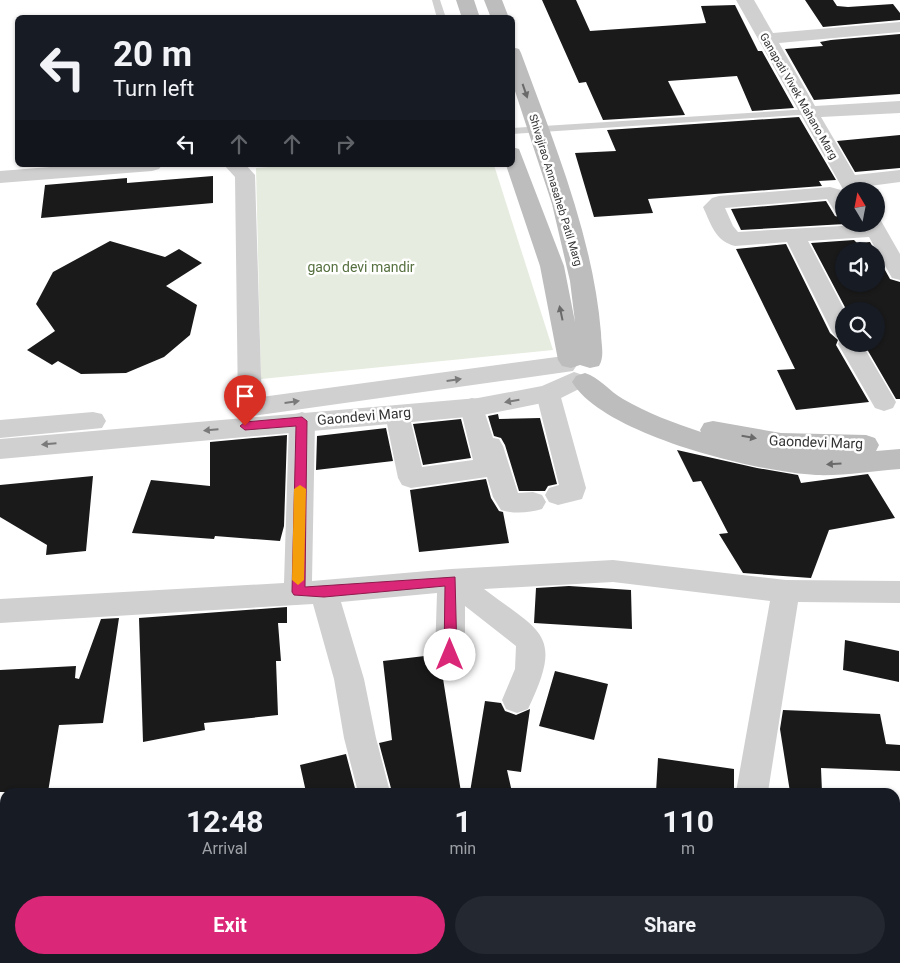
<!DOCTYPE html>
<html lang="en">
<head>
<meta charset="utf-8">
<style>
  :root { --surface:#171b24; --page:#242831; --text:#f1f3f6; --muted:#9ea1a6; --accent:#db2777 }
  body { margin:0; font-family:Roboto,sans-serif; background:var(--page); color:var(--text); height:100vh; display:flex; flex-direction:column; font-size:19px; white-space:nowrap }
  * { box-sizing:border-box; margin:0 }
  p { font-size:16px; color:var(--muted) }
  .icon { flex:none; width:28px; height:28px; fill:none; stroke:currentColor; stroke-width:2; stroke-linecap:round; stroke-linejoin:round }
  .map { position:relative; flex:1; overflow:hidden }
  .side { position:absolute; left:0px; top:788px; width:900px; height:176px; display:flex; flex-direction:column; background:var(--surface); border-radius:15px 15px 0 0; box-shadow:0 1px 4px #0004 }
  .side>* { flex:none }
  .guide { position:absolute; left:15px; top:15px; width:500px; height:152px; border-radius:8px; box-shadow:0 1px 4px #0004; background:#171b24; color:var(--text); overflow:hidden }
  .needle { width:32px; rotate:350deg }
  .tools { position:absolute; left:835px; top:182px; display:grid; gap:10px }
  .tools a { display:grid; place-items:center; width:50px; height:50px; border-radius:50%; background:var(--surface); box-shadow:0 1px 4px #0004; font-size:25px }
  .pin { position:absolute; display:grid; place-items:center; width:42px; height:42px; color:#fff; margin:-51px -21px; border-radius:50% 50% 50% 0; rotate:-45deg; box-shadow:0 0 5px #0007 }
  .pin .icon { rotate:45deg }
  .me { position:absolute; width:55px; margin:-28px; rotate:0deg; stroke-linejoin:round; filter:drop-shadow(0 0 4px #0008) }
  .turn { display:flex; align-items:center; gap:18px; height:105px; padding:0 15px; font-size:22px }
  .turn .icon { width:65px; height:65px; stroke-width:2.5 }
  .turn b { display:block; font-size:35px; line-height:42px }
  .lanes { display:flex; align-items:center; height:48px; padding:0 15px; background:#0003; justify-content:center; gap:25px; direction:ltr }
  .lanes .off { opacity:.35 }
  .eta { display:flex; justify-content:space-evenly; align-items:center; height:85px; text-align:center }
  .eta b { font-size:30px; font-weight:700; line-height:35px }
  .action { display:flex; gap:10px; margin-top:auto; padding:10px 15px }
  .action a { flex:1; height:58px; border-radius:30px; background:var(--accent); color:#fff; font-size:20px; font-weight:700; line-height:58px; text-align:center }
  .action a+a { background:var(--page); color:var(--text) }
  .map>svg:first-child { display:block }
  .green { fill:#e6ecdf }
  .building { fill:#1a1a1a }
  .lines { fill:none; stroke-linecap:round; stroke-linejoin:round }
  .service { fill:#d0d0d0; fill-rule:evenodd }
  .minor { fill:#d0d0d0; fill-rule:evenodd }
  .tertiary { fill:#d0d0d0; fill-rule:evenodd }
  .secondary { fill:#bdbdbd; fill-rule:evenodd }
  .oneway { fill:#6a6a6a }
  .oneway2 { fill:#7a7a7a }
  .route { fill:#db2777; stroke:#8e194d }
  .slow { fill:#f59e0b }
  .labels { text-anchor:middle; stroke-width:5; stroke-linejoin:round; paint-order:stroke }
  .far-street-label { font-size:11px; fill:#333; stroke:#fff }
  .park-label { font-size:14px; fill:#56703f; stroke:#fff }
  .street-label { font-size:14px; fill:#333; stroke:#fff }
</style>
</head>
<body>
<div class="map">
<svg width="900" height="963" viewBox="0 0 900 963">
  <rect width="100%" height="100%" fill="#fff"/>
  <path class="green" d="M294,165h200l59,185 -292,29 -5,-211z"/>
  <path class="building" d="M542,0h34l14,31 116,-8 -5,-17 34,-1 23,46h4l32,57 -42,3 -15,-35 -69,5 17,34 -82,5 -17,-38 -7,1z
    M805,0h28l4,6 11,1 45,-3 7,9v7l-77,7z
    M900,34v60l-86,6 -29,-51 38,-3 -3,-4 11,-2z
    M799,117l37,63 -17,1 3,5 -174,13 5,14 -59,4 -19,-64 41,-2 -9,-21z
    M900,135v33l-45,4 -18,-31z
    M213,176v27l-172,15 4,-33 82,-7v5z
    M826,201l9,15 7,2 3,6 -104,6 -10,-21z
    M854,240l3,3 13,-1 5,9h-31v33h32v-30l14,25 10,3v117h-4l-32,-55h12v-33h-29l-36,-68z
    M110,241l55,16 14,-8 23,14 -36,23 31,19 -7,30 -26,22 -38,16 -45,1 -23,-13 -6,4 -25,-15 28,-19 -19,-27 17,-32z
    M786,244l44,89 8,7 -2,5 33,57 -73,8 -19,-40 18,-1 -59,-120z
    M498,414l1,5 41,-1 17,66 -9,2 -3,5h-26l-14,-46 -4,-7 -7,-2 -6,-20z
    M461,419l10,39 -48,7 -10,-41z
    M386,428l7,33 -77,9 1,-34z
    M287,435l-3,91 -4,15 -65,-5 -1,3 -82,-6 19,-53 59,6v-44z
    M677,450l80,18 41,7 3,8 67,-9 27,44 -66,12 -18,48 -68,-5 -24,-39 9,-1 -27,-52 -8,1z
    M93,476l-7,75 -40,4 1,-10 -47,-28v-32z
    M486,479l5,19 8,13 4,1 6,31 -90,9 -9,-62z
    M569,586l62,4 1,39 -98,-6 2,-35z
    M287,607v16h-9l3,38h-5l2,54 -74,8 1,7 -62,12 -4,-124z
    M119,618l-16,105 -44,2 -11,67h-48v-122l76,-4 -1,12 4,1 22,-60z
    M845,640l54,11v31l-56,-12z
    M433,655l8,11 20,126h-69l-13,-49 13,-3 -9,-79z
    M555,671l53,13 -14,56 -55,-14z
    M485,701l16,2 4,8 11,4 14,-6 -9,63 -14,-2 5,22h-42z
    M783,710l97,4 6,30 14,1v26l-79,-3 1,24h-32l-10,-63z
    M346,754l10,38h-50l-6,-27z
    M658,758l76,11v23h-78z"/>
  <g class="lines">
    <path class="service" d="M432,0h8l6,18h-9z
      M809,109l5,3 -1,2 -301,20v-6z"/>
    <path class="minor" d="M736,0h18l19,33 127,-11v10l-121,11 36,63 85,-5v12l-79,4 34,58 45,-5v12l-38,5 2,4h-20z
      M75,165h87l-3,4 -7,2 -152,12v-12z
      M224,165h22l9,10 7,233 -3,6 -9,3 -9,-3 -3,-6 -3,-231z
      M830,187l11,3 3,3v24l-7,-2 -10,-16 -102,9 8,18 5,6 138,-8v-5h4l20,35v26l-8,-2 -23,-41 -61,4 37,70 -1,33h18l34,58 -3,6 -9,3 -9,-3 -37,-64 3,-5 -5,-2 -4,-5 -45,-90 -52,4c-20,-5 -24,-22 -32,-39l9,-9 7,-2z
      M548,385l9,3 3,6 26,94 -4,11 -24,6 -9,-3 -4,-7 4,-7 10,-3 -23,-91 3,-6z
      M472,398l9,3 12,37 6,1 4,7 15,47 15,-1 9,3 4,7 -4,7c-13,4 -28,5 -41,1l-8,-13 -6,-20 -76,11 -9,-3 -4,-7 -13,-64 3,-6 9,-3 9,3 3,6 13,53 51,-7 -13,-53 3,-6z
      M302,412l9,3 4,6 -3,160 139,-12 162,-9 173,20 114,1v22l-102,-1 -30,190h-32l34,-191 -157,-19 -129,7c58,44 80,45 44,120l-11,4 -11,-4 -4,-9 13,-31 1,-23 -51,-40v49l-5,9 -10,3 -10,-3 -5,-9 2,-62 -96,9 23,77 12,59 14,54h-32l-14,-54 -10,-59 -21,-75 -313,19v-24l284,-16 5,-162 4,-6z
      M397,959h36l2,4h-36z"/>
    <path class="tertiary" d="M564,356l9,3 4,6 -4,6 -327,46 -9,-3 -4,-6 4,-6 9,-3z
      M574,372l9,3 4,6 -4,6 -26,13 -79,16 -478,43v-20l478,-41 64,-12z
      M93,412l9,2 4,7 -4,7 -102,10v-18z"/>
    <path class="secondary" d="M456,0h18l6,18h-18z
      M484,0h18l7,18h-18z
      M512,47l7,2 2,4c33,90 72,183 80,280 0,11 4,23 -2,33l-9,2 -10,-3 -9,3 -9,-2 -4,-6 -18,-94 -34,-101h6v-18l7,2 45,117 11,56 -5,-41 -18,-77 -40,-122z
      M585,373c14,4 24,18 38,26 24,14 51,24 78,33l-1,-2 4,-7 9,-2 68,12 85,2 9,3 4,7 -3,6 24,-2v20c-28,2 -56,7 -84,6 -59,-3 -212,-40 -244,-93l4,-6z"/>
  </g>
  <defs><path id="oneway-solid" d="M-6-.8H1V-3.2L6.5 0L1 3.2V.8H-6Z" transform="scale(1.25)"/></defs>
  <g class="oneway">
    <use href="#oneway-solid" transform="translate(525 91) rotate(71)"/>
    <use href="#oneway-solid" transform="translate(561 313) rotate(-102)"/>
    <use href="#oneway-solid" transform="translate(749 437) rotate(10)"/>
    <use href="#oneway-solid" transform="translate(834 464) rotate(176)"/>
  </g>
  <g class="oneway2">
    <use href="#oneway-solid" transform="translate(454 380) rotate(-8)"/>
    <use href="#oneway-solid" transform="translate(512 401) rotate(170)"/>
    <use href="#oneway-solid" transform="translate(292 402) rotate(-8)"/>
    <use href="#oneway-solid" transform="translate(211 430) rotate(175)"/>
    <use href="#oneway-solid" transform="translate(49 444) rotate(175)"/>
  </g>
  <path class="route" d="M302,417l5,4 -2,166 150,-10 2,78 -2,4 -5,1 -6,-5 1,-69 -121,11 -30,-2 -2,-3 4,-166 -51,4 -5,-4 5,-4z"/>
  <path class="slow" d="M300,485l6,4 -2,91 -6,5 -6,-5 2,-91z"/>
  <g class="labels">
    <g class="far-street-label">
      <text transform="translate(799 96) rotate(60)" y="4">Ganapati Vivek Mahano Marg</text>
      <text transform="translate(556 190) rotate(73)" y="4">Shivajirao Annasaheb Patil Marg</text>
    </g>
    <g class="park-label">
      <text x="361" y="272">gaon devi mandir</text>
    </g>
    <g class="street-label">
      <text transform="translate(364 416) rotate(-5)" y="5">Gaondevi Marg</text>
      <text transform="translate(816 442) rotate(2)" y="5">Gaondevi Marg</text>
    </g>
  </g>
</svg>
<div class="tools">
<a><svg class="needle" viewBox="-14 -14 28 28"><path d="M0-13l5 13h-10z" fill="#e53935"/><path d="M0 13l5-13h-10z" fill="#9ea1a6"/></svg></a>
<a><svg class="icon" aria-label="sound" viewBox="0 0 24 24"><path d="M4 9h4l5-4v14l-5-4H4zM17 9q2 3 0 6"/></svg></a>
<a><svg class="icon" aria-label="search" viewBox="0 0 24 24"><circle cx="10" cy="10" r="6"/><path d="M15 15l6 6"/></svg></a>
</div>
<div class="pin" style="left:245px;top:426px;background:#d93025"><svg class="icon" aria-label="arrive" viewBox="0 0 24 24"><path d="M6 21V4h12l-3 4 3 4H6"/></svg></div>
<svg class="me" style="left:450px;top:655px" viewBox="-20 -20 40 40"><circle r="19" fill="#fff"/><path d="M0-13L10 11 0 6-10 11z" fill="#db2777"/></svg>
<div class="guide">
<div class="turn"><svg class="icon" aria-label="left" viewBox="0 0 24 24"><path d="M17 20v-9H6M10 6l-5 5 5 5"/></svg><div><b>20 m</b>Turn left</div></div>
<div class="lanes"><svg class="icon" aria-label="left" viewBox="0 0 24 24"><path d="M17 20v-9H6M10 6l-5 5 5 5"/></svg><svg class="icon off" aria-label="ahead" viewBox="0 0 24 24"><path d="M12 20V5M6 11l6-6 6 6"/></svg><svg class="icon off" aria-label="ahead" viewBox="0 0 24 24"><path d="M12 20V5M6 11l6-6 6 6"/></svg><svg class="icon off" aria-label="right" viewBox="0 0 24 24"><path d="M7 20v-9h11M14 6l5 5-5 5"/></svg></div>
</div>
<section class="side">
<div class="eta">
<div><b>12:48</b><p>Arrival</p></div>
<div><b>1</b><p>min</p></div>
<div><b>110</b><p>m</p></div>
</div>
<div class="action"><a>Exit</a><a>Share</a></div>
</section>
</div>
</body>
</html>
